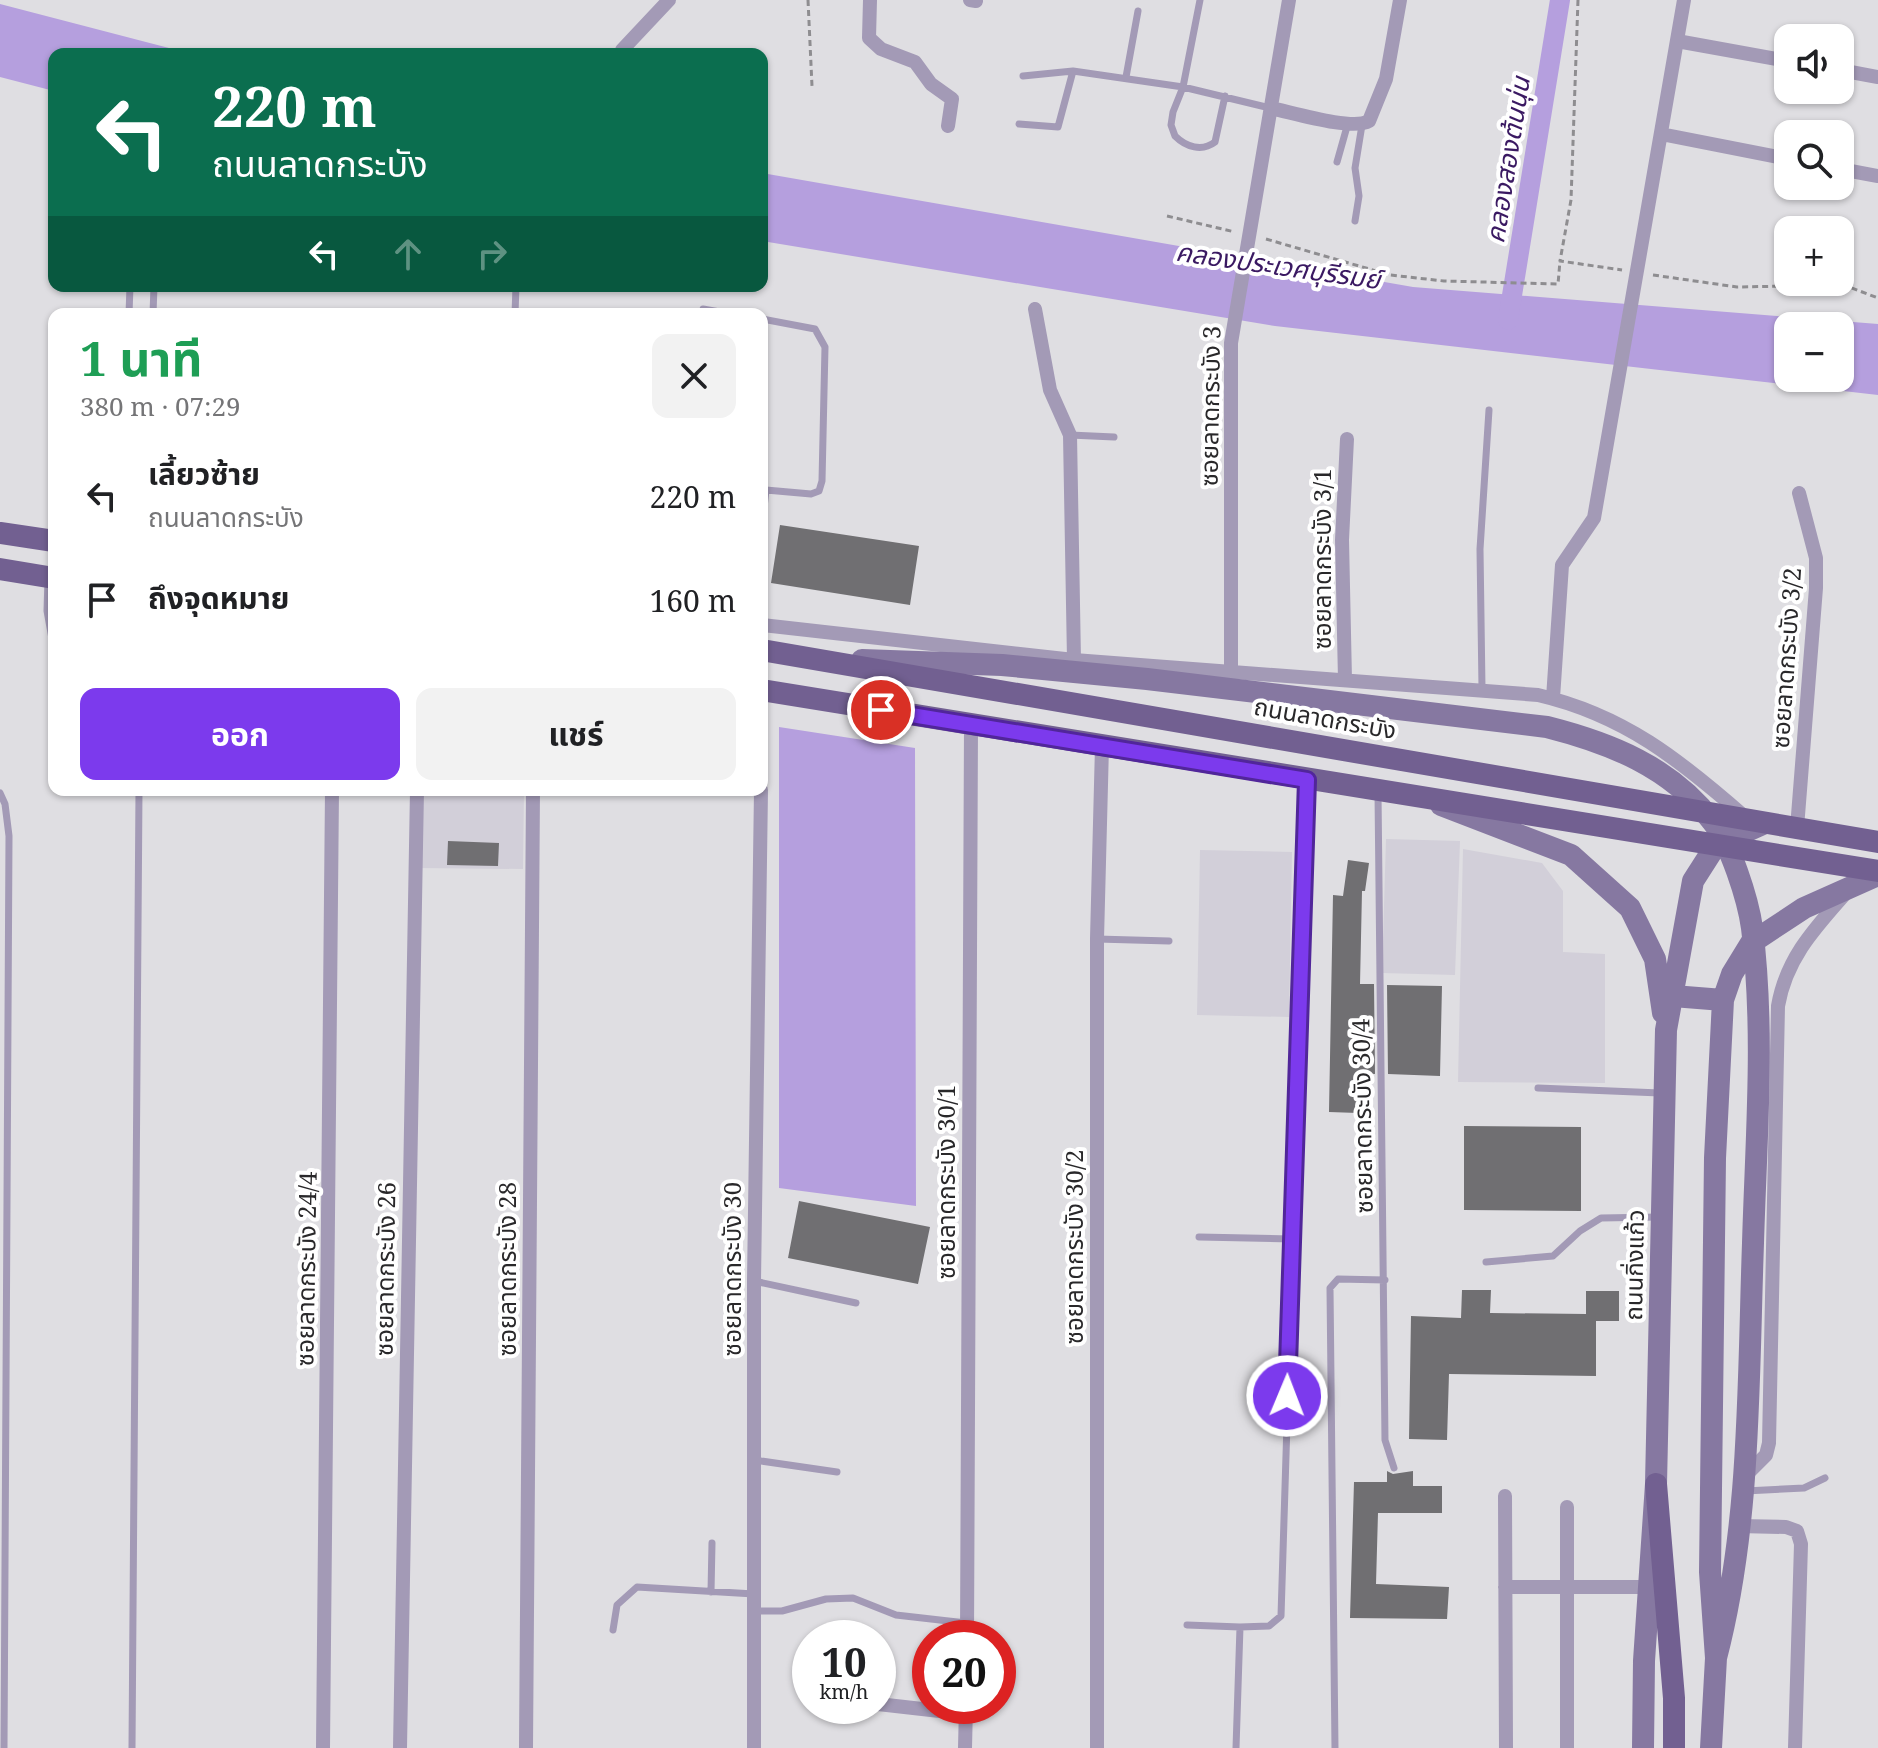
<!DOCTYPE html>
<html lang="th">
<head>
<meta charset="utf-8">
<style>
  :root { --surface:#fff; --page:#f2f2f2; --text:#202124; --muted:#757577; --accent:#7c3aed }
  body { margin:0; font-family:"Noto Serif","Noto Sans Thai",serif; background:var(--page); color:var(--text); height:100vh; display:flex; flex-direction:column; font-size:30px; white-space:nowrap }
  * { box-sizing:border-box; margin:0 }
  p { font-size:26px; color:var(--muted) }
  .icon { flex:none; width:44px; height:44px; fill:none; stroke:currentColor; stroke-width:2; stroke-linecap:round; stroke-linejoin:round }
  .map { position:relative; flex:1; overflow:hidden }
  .sheet { position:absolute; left:48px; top:308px; width:720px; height:488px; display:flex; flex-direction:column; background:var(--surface); border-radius:16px; box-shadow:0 2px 6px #0004 }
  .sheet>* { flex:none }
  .banner { position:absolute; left:48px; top:48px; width:720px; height:244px; border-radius:16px; box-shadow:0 2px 6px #0004; background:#0b6e4f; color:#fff; overflow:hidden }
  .tools { position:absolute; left:1774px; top:24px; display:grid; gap:16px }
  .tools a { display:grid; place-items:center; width:80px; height:80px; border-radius:16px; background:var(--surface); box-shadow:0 2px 6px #0004; font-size:40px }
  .speed { position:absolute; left:792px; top:1620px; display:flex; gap:16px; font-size:40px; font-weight:700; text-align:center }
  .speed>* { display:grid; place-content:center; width:104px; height:104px; border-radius:50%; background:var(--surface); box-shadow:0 2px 6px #0004; line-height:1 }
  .speed small { font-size:20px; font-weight:400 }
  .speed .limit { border:12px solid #d22; background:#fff; color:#111 }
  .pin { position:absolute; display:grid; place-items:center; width:68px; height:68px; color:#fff; margin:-34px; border:4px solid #fff; border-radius:50%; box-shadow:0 2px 8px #0007 }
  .me { position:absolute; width:88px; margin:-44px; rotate:1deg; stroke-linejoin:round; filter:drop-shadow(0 0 6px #0008) }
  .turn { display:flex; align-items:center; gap:28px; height:168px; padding:0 32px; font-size:36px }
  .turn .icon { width:104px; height:104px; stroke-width:2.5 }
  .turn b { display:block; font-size:56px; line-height:68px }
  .lanes { display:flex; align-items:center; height:76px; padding:0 32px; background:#0003; justify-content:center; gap:40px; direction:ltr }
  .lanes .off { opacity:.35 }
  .round { display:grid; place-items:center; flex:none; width:84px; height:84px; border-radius:16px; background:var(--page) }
  .overview { display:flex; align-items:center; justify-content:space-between; height:136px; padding:0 32px }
  h1 { font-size:48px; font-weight:700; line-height:60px; color:#1e9e55 }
  .cta { display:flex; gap:16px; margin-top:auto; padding:16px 32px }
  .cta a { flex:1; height:92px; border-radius:16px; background:var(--accent); color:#fff; font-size:32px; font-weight:700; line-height:92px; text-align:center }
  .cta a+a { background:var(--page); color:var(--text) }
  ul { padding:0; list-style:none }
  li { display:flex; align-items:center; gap:24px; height:104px; padding:0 32px }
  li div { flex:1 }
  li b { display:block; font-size:30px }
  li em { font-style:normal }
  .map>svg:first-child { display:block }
  .built { fill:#d2cfd9 }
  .water { fill:#b59fde; fill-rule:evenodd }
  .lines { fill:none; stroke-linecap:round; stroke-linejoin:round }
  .canal { stroke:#b59fde; stroke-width:20 }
  .building { fill:#706f72 }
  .path { stroke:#8e8d90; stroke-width:3; stroke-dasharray:6 4; stroke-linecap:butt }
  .service { stroke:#a39ab6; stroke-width:7 }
  .minor { stroke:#a39ab6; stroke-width:14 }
  .secondary { stroke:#8678a1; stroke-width:22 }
  .primary { stroke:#726091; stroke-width:22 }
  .route-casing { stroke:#51269a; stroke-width:20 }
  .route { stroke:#7c3aed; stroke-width:14 }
  .labels { text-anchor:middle; stroke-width:8; stroke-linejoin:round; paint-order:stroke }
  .street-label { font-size:24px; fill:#29282a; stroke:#fff }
  .water-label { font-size:26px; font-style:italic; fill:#3a1962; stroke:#fff }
</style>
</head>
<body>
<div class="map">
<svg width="1878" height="1748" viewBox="0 0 1878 1748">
  <rect width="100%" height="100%" fill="#dfdee2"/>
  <path class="built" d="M418,790h106l-1,79 -105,-1z
    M1386,839l74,2 -5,134 -73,-2z
    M1463,849l79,14 21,28v61l42,2v129l-147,-1z
    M1200,850l92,2 -3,165 -92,-2z"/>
  <path class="water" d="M0,4l192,50h-138v37l-54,-14z
    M762,173l651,114 465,37v71l-603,-69 -513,-85zM1788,326h52v52h-52z
    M779,727l136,21 1,458 -137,-18z"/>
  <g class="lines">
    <path class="canal" d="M1508,320l52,-320"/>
  </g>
  <path class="building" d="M780,525l139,21 -9,59 -139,-22z
    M448,841l51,2 -1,23 -51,-1z
    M1348,860l21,3 -4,28h-3l-2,93h14l1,90 -17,-1v40l-29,-1 4,-217 10,1z
    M1387,985l55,1 -2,90 -52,-2z
    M1464,1126l117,1v84l-117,-1z
    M799,1201l131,26 -12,57 -130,-26z
    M1462,1290h29l-1,23 96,1v-23h33v30h-23v55l-147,-2 -2,66 -38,-1 2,-123 50,2z
    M1387,1471l6,3 20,-3v15h29v27h-64l-2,71 73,3 -2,32 -97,-1 4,-136h33z"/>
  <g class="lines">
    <path class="path" d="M808,0l4,86
      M1578,0l-7,200 -11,61 62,9
      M1167,216l68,16
      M1266,239l124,36 54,6 114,3 2,-23
      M1653,275l84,12 107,-2 34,13"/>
    <path class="service" d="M1200,0l-17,87 -10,25 -2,13 4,11c11,11 27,16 40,6l10,-46
      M1023,76l50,-5
      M1126,77l12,-66
      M1019,124l39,3 15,-56 110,16 87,21
      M1337,162l11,-39
      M1355,221l4,-25 -4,-28 7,-43
      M703,309l28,5
      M129,314l1,-28
      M153,314l1,-28
      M515,314l1,-28
      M762,319l53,10 10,18 -3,134 -3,10 -8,3 -45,-4 -4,36
      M1070,435l44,2
      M48,579l-1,32 7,39
      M1482,688l-2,-139 9,-139
      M0,793l5,11 4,32 -5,912
      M1378,793l7,647 9,28
      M1097,939l72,2
      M1538,1088l122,5
      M1199,1237l92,2
      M1486,1262l67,-6 27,-25 21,-13 57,-1
      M754,1281l102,22
      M754,1460l83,12
      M1745,1491l59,-3 21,-10
      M711,1592l1,-49
      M754,1611h28l44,-12 27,-1 43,17 70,8
      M1187,1625l53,2
      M613,1630l4,-25 20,-18 117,7
      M132,1748l7,-958
      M1236,1748l4,-121 29,-1 12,-10 26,-834
      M1335,1748l-5,-460 8,-9 47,1"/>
    <path class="minor" d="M870,0l-1,38 12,11 34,13 16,22 21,15 -4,27
      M970,0l6,1
      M1677,41l111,20
      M622,50l47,-50
      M1840,70l38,7
      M1270,108c21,4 82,23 99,13l17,-42 14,-79
      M1661,134l127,25
      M1840,169l38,7
      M1035,309l15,81 20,45 4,225
      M762,625l312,35 464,35c86,20 142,65 207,122
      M1231,673v-330l58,-343
      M1345,680l-3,-140 5,-101
      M1553,698l9,-133 32,-47 90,-518
      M1797,828l19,-240v-30l-17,-65
      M1744,1477l22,-22 3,-12 9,-437c8,-47 36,-77 66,-111
      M1505,1496l1,252
      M1567,1507v241
      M1738,1526l48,1 11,4 4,13 -6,204
      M1505,1587h144
      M967,1638l4,-913
      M878,1704l88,10
      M323,1748l9,-958
      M400,1748l17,-958
      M526,1748l7,-958
      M754,1748v-467l7,-491
      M965,1748l1,-42
      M1097,1748v-809l5,-193"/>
    <path class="secondary" d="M862,660l140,5 145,14 400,48c63,16 124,40 165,94 18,22 36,78 40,107 13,104 4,211 1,315 -5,139 -2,281 -37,415
      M1441,805l130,50 59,53 25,51 8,54
      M1673,996l50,4
      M1643,1748l1,-87 12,-177 10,-454 27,-149 23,-36 49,-22
      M1711,1748l5,-90 -6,-86 5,-414 8,-158 9,-26 19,-31 53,-35 74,-33"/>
    <path class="primary" d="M0,533l54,8
      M0,569l54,9
      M762,650l1116,192
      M762,690l1116,181
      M1656,1484l18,214v50"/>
  </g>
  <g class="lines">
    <g class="route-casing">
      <path id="route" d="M881,710l426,70 -20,616"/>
    </g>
    <use href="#route" class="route"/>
  </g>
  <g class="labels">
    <g class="street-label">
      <text transform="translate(1211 406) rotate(-89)" y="8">ซอยลาดกระบัง 3</text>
      <text transform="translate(1323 559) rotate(-90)" y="8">ซอยลาดกระบัง 3/1</text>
      <text transform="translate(1787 658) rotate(-86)" y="8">ซอยลาดกระบัง 3/2</text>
      <text transform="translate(1325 719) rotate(10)" y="8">ถนนลาดกระบัง</text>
      <text transform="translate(1363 1116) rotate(-91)" y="8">ซอยลาดกระบัง 30/4</text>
      <text transform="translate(947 1182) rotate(-90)" y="8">ซอยลาดกระบัง 30/1</text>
      <text transform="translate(1075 1247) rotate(-90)" y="8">ซอยลาดกระบัง 30/2</text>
      <text transform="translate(1635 1265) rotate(-89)" y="8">ถนนกิ่งแก้ว</text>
      <text transform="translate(307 1269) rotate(-89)" y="8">ซอยลาดกระบัง 24/4</text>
      <text transform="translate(386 1269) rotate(-89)" y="8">ซอยลาดกระบัง 26</text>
      <text transform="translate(508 1269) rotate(-90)" y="8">ซอยลาดกระบัง 28</text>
      <text transform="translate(733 1269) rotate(-90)" y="8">ซอยลาดกระบัง 30</text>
    </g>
    <g class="water-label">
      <text transform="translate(1508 160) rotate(-81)" y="9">คลองสองต้นนุ่น</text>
      <text transform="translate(1278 266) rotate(8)" y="9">คลองประเวศบุรีรมย์</text>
    </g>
  </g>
</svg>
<div class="tools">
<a><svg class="icon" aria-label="sound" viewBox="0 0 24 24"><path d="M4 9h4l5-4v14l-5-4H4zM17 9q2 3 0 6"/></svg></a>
<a><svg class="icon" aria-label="search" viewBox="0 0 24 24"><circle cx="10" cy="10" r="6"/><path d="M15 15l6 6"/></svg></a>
<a>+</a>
<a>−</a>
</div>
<div class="speed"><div>10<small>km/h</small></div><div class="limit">20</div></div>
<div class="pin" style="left:881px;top:710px;background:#d93025"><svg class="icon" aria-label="arrive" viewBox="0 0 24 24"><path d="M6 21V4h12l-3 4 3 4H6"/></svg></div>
<svg class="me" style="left:1287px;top:1396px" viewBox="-20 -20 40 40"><circle r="17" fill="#7c3aed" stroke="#fff" stroke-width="3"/><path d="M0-11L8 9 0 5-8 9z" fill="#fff"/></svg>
<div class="banner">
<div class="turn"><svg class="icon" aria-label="left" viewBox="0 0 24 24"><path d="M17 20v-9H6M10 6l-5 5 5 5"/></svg><div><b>220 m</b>ถนนลาดกระบัง</div></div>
<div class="lanes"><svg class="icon" aria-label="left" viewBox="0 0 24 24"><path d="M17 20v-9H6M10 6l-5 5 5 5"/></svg><svg class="icon off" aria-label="ahead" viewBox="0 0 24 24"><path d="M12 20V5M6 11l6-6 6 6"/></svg><svg class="icon off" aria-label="right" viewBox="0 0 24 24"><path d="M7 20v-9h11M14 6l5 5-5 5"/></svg></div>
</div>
<section class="sheet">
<div class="overview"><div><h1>1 นาที</h1><p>380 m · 07:29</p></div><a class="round"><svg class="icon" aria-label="close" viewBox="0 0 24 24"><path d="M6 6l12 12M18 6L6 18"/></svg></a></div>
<ul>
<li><svg class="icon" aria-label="left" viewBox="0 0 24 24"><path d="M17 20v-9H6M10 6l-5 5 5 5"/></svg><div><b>เลี้ยวซ้าย</b><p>ถนนลาดกระบัง</p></div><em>220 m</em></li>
<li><svg class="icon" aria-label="arrive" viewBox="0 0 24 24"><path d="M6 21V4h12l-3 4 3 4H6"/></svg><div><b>ถึงจุดหมาย</b></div><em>160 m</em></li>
</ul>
<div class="cta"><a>ออก</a><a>แชร์</a></div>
</section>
</div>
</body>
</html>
